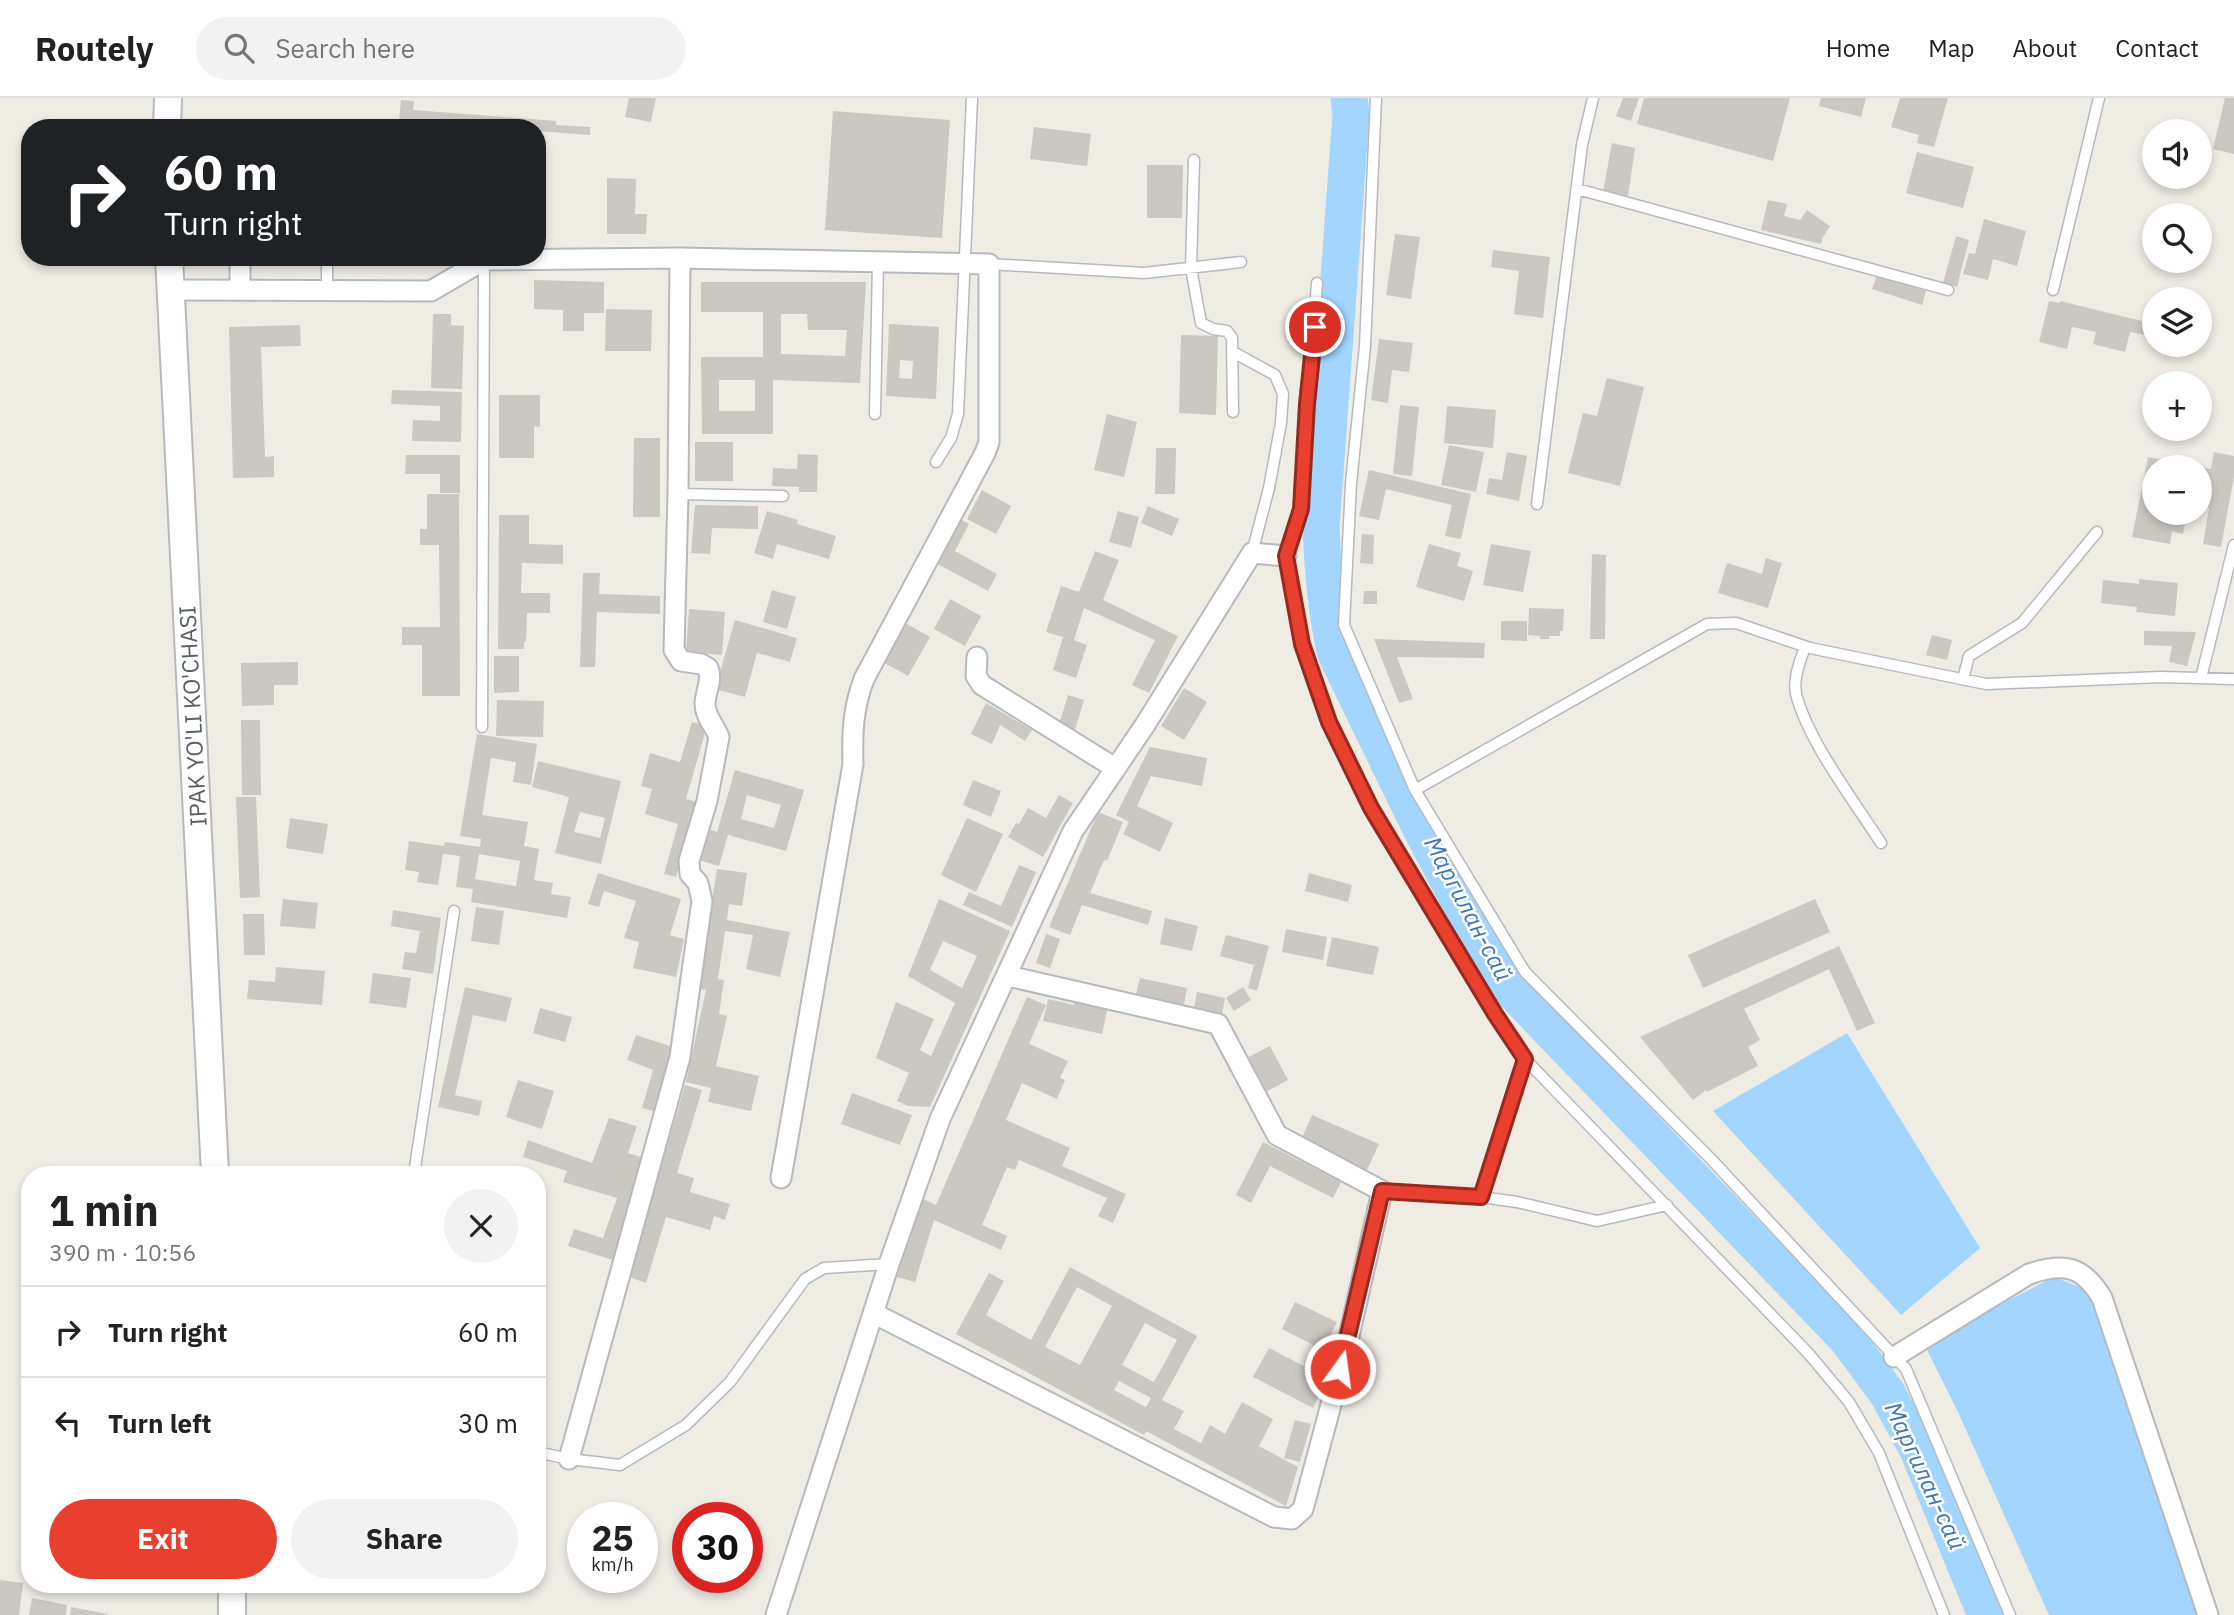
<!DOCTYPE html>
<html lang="en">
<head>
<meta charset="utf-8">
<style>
  :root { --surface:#fff; --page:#f2f2f2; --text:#222; --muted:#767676; --line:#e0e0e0; --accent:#e93f2e }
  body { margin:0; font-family:"IBM Plex Sans",sans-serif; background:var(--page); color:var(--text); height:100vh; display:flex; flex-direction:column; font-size:26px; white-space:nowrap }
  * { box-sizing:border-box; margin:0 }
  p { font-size:23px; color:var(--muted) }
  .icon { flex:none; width:38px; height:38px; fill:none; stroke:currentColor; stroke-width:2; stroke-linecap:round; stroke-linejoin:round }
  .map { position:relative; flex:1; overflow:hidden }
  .panel { position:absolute; left:21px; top:1068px; width:525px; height:427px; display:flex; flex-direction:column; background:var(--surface); border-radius:28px; box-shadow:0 4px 10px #0003 }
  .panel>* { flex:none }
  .hud { position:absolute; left:21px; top:21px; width:525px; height:147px; border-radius:28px; box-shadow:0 4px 10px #0003; background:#202124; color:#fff; overflow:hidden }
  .fabs { position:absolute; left:2142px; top:21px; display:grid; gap:14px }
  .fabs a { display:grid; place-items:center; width:70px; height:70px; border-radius:50%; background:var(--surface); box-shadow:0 4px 10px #0003; font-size:35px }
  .speed { position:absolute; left:567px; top:1404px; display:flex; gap:14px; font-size:35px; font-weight:700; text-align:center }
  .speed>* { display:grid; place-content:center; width:91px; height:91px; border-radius:50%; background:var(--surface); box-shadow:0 4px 10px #0003; line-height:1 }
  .speed small { font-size:18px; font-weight:400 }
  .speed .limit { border:10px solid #d22; background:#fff; color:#111 }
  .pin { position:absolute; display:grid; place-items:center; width:60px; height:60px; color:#fff; margin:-30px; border:4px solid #fff; border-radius:50%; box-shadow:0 2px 7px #0007 }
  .me { position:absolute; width:77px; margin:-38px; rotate:14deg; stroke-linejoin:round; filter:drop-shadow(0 0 5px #0008) }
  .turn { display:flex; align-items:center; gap:24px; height:147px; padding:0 28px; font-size:32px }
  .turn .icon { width:91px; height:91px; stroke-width:2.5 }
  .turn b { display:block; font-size:49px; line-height:60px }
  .round { display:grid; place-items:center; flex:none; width:74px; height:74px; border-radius:37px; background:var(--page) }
  .overview { display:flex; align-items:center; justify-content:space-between; height:119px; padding:0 28px }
  h1 { font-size:42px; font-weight:800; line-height:52px }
  .action { display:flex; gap:14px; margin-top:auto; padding:14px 28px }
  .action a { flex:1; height:80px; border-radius:42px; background:var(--accent); color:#fff; font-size:28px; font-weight:800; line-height:80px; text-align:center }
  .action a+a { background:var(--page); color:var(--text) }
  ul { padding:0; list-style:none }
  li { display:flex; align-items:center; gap:21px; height:91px; padding:0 28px; border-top:2px solid var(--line) }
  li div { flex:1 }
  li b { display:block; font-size:26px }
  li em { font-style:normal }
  header { display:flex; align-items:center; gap:42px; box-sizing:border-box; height:98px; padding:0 35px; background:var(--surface); border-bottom:2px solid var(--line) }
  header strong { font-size:33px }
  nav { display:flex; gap:38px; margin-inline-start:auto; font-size:24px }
  .search { width:490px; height:63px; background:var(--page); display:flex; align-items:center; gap:18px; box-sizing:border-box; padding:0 24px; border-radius:38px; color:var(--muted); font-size:26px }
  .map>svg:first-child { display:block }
  .water { fill:#a2d5ff }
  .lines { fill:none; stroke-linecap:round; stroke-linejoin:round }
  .river { stroke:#a2d5ff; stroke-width:37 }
  .building { fill:#cbc8c2; fill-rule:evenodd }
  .service-casing { stroke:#b6b9bd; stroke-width:13 }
  .minor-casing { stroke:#b6b9bd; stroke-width:23 }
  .secondary-casing { stroke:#b6babf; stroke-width:30 }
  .service { stroke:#fff; stroke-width:10 }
  .minor { stroke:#fff; stroke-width:19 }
  .secondary { stroke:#fff; stroke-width:26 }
  .route-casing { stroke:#97291e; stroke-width:18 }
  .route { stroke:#e93f2e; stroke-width:12 }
  .labels { text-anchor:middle; stroke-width:5; stroke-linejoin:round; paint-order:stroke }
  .street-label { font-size:23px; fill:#5b5f64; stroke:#fff }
  .water-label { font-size:24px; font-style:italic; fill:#3f75b1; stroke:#fff }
</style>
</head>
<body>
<header>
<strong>Routely</strong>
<div class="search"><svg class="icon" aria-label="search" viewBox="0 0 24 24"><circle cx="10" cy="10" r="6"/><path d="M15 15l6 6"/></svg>Search here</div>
<nav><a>Home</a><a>Map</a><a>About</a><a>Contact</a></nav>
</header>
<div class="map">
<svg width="2234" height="1517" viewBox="0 0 2234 1517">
  <rect width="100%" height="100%" fill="#eeece3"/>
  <path class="water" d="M1847,935l133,215 -79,67 -188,-204z
    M2054,1179l36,14 108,324h-149l-91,-203 -34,-68z"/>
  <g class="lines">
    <path class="river" d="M1349,0l2,16 -30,413c2,44 5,85 15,127l84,173 79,150 349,363 39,53 31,57 68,165"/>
  </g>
  <path class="building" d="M629,0h27l-5,24 -26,-5z
    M1623,0h16l-8,23 -15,-5z
    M1644,0h146l-17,63 -136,-37z
    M1821,0h45l-5,19 -42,-11z
    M1900,0h48l-14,49 -17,-4 2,-8 -28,-8z
    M2225,0h9v56l-21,-5z
    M401,2l13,1 -1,9 143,11v4l34,2v8l-53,-4v-3h-40l-98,-7z
    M833,13l117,9 -8,118 -117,-8z
    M1034,29l57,7 -4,32 -57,-7z
    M1612,45l23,5 -7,48 -25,-4z
    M1917,54l57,15 -11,41 -57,-15z
    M1147,67h36l-1,53h-35z
    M607,80l29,1 -1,35h12l-1,20h-39z
    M1768,102l19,4 -3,12 16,4 7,-10 23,16 -7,11 -2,7 -60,-14z
    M1984,121l42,12 -9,35 -24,-7 -5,21 -25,-6 6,-21 6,1z
    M1395,136l25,3 -9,62 -25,-4z
    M1956,138l13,4 -12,47 -14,-4z
    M1493,152l57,7 -7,61 -29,-4 5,-43 -28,-4z
    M1877,177l49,16 -4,14 -50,-16z
    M534,182l70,2v31h-20v18h-21v-21l-29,-1z
    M701,184h165l-6,101 -87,-3v54h-71l-1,-77h62v-45h-62zM781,216h26l1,16h39l-2,26 -64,-2zM719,282h36v31h-36z
    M2049,203l11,2v-2l94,23v13l-24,-5 -5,20 -32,-8 3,-12 -24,-5 -5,22 -28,-7z
    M606,211l46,1 -1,41h-46z
    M433,216h18v11l13,1 -2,63 -31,-1z
    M889,226l50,3 -3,72 -50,-3zM900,262l13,1 -1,18 -13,-1z
    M300,227l1,21 -40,1 4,110 9,-1v21l-41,1 -4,-151z
    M1181,237l37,1 -2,79 -37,-2z
    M1379,241l34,4 -4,29 -17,-2 -4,33 -17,-3z
    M1607,280l37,9 -24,99 -52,-13 15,-60 14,3z
    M392,292l70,2 -1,50 -49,-1 1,-21 27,1v-15l-49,-2z
    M499,297h41v32l-6,-1v32h-35z
    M1400,307l19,2 -7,69 -19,-2z
    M1447,308l49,4 -3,38 -49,-5z
    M1107,316l30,8 -13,55 -30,-7z
    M634,340h26v79h-27z
    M695,344h38v39h-38z
    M1449,347l35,7 -8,40 -35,-7z
    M1156,350h20l-1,46h-20z
    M1507,354l20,4 -8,45 -33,-7 3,-16 13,2z
    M2214,354l20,4v21l-13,70 -18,-3 6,-36 -9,-2 2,-21 -2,-18 11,2z
    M798,356l20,1 -1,37h-18v-5l-27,-1 1,-18 24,1z
    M406,357h54v38h-20v-19h-35z
    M2148,359l46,9 -40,1v46h33l-4,21 -11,-3 -2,13 -38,-7z
    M1369,372l102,24 -10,45 -16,-3 7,-31 -66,-16 -7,31 -20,-4z
    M982,392l29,16 -15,28 -29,-15z
    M427,396h32l1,202h-38v-51h-20v-18h38l-1,-82h-19v-16h7z
    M695,407l63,1v23l-46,-1 -2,26 -19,-1z
    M1148,408l31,13 -7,17 -31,-13z
    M767,413l31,9 -1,4 39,12 -7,23 -52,-15 -4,15 -19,-6z
    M1118,413l21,6 -8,31 -22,-6z
    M499,417h30v29l34,1v19l-41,-1 -1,30h29v20h-23l-1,29h-2v7h-26z
    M956,419l13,7 -14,27 42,23 -9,17 -56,-30z
    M1362,436l12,1 -1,29 -13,-1z
    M1429,446l32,9 -4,13 16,5 -9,30 -48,-14z
    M1491,446l40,7 -8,41 -40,-7z
    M1095,453l24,9 -16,40 75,36 -29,57 -17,-8 23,-45 -71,-32 -10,32 13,5 -11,33 -23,-8 10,-33 -17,-5 15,-46 18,6z
    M1592,456l14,1 -1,84h-15z
    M1766,460l16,5 -14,45 -50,-15 9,-30 35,11z
    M583,475h17l-1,21 61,2v18l-63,-2 -2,55h-15z
    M2139,481l39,4 -3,33 -39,-4 1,-5 -36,-4 2,-23 36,4z
    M772,492l24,7 -9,32 -24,-7z
    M1364,493h13v13h-14z
    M950,501l31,17 -16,30 -31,-17z
    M1529,510l35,1 -1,22h-3v5h-11v3h-9v-3l-12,-1z
    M689,511l36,3 -3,43 -36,-3z
    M735,522l62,18 -7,24 -33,-9 -12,44 -30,-8z
    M1501,523h26v20l-26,-1z
    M905,525l25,14 -22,39 -25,-14z
    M2144,533l52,1 -9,34 -18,-4 3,-16 -28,-1z
    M1932,537l20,5 -5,20 -21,-5z
    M1374,541l111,4 -1,15 -87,-1 16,42 -14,4z
    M494,558h25v36l-25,1z
    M298,564v23h-24v20l-32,1 -1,-43z
    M1184,590l23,14 -23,38 -23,-14z
    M1068,597l16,5 -10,33 -16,-5z
    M497,602l47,1 -1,36 -47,-1z
    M986,605l46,27 -7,11 -25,-16 -8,19 -21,-10z
    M241,622h19l1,75h-19z
    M692,624l15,4 -21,73 12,3 -22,75 -12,-3 14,-50 -33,-10 7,-25 -11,-3 9,-33 30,9z
    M477,636l60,10 -6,41 -18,-3 3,-20 -25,-4 -9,57 46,7 -4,24 15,3 -5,31 19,3 -2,11 20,3 -4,21 -96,-16 2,-13 -17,-2 4,-31 -17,-2 -5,31 -21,-3 2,-10 -14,-2 4,-29 35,5 1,-4 35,5 1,-8 -21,-3zM479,756l41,7 -4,25 -41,-7z
    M1150,649l57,11 -5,28 -51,-10 -14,30 36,17 -13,29 -37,-18 6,-12 -13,-7z
    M538,663l83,20 -20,83 -46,-11 14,-56 -37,-10zM580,714l25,6 -5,20 -26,-6z
    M735,672l69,20 -18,61 -58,-16 -9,31 -20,-6 9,-31 9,3zM747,697l34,10 -7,23 -33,-9z
    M973,682l28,11 -10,26 -28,-12z
    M1059,697l14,8 -30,54 -35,-20 8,-14 3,1 9,-16 18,10z
    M236,699h20l4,100 -20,1z
    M1098,714l25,10 -16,39 -3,-1 -14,33 62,18 -4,14 -66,-20 -12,30 -21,-8z
    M290,720l38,6 -5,30 -37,-6z
    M967,720l36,16 -27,58 -35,-17z
    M1019,767l17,7 -24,55 -49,-22 6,-13 32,14z
    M717,771l30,4 -5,33 -13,-2 -2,16 63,12 -10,45 -34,-8 7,-34 -28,-4 -7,48 6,1 -5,34 8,2 -11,50 43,10 -8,35 -43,-9 3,-14 -25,-6 20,-92 -8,-1z
    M598,775l83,26 -11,36 14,4 -8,38 -43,-9 6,-26 -15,-4 12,-37 -32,-10 -5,16 -11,-3z
    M1309,775l43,12 -4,17 -43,-11z
    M283,801l35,4 -3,26 -35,-3z
    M939,801l71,32 -80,176 -22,-1 -11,-5 12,-28 -33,-15 20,-56 38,17 -14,31 11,6 24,-53 -47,-27zM943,843l34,15 -15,32 -32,-18z
    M1815,801l15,33 -127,56 -15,-33z
    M476,809l28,4 -5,34 -28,-4z
    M393,812l48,8 -8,56 -31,-5 3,-17 11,1 4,-22 -29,-5z
    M243,816h21l1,41h-21z
    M1165,820l33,8 -6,25 -32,-7z
    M1286,831l41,8 -4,23 -41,-8z
    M1046,836l14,5 -10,29 -14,-5z
    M1226,837l43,11 -12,45 -9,-3 6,-23 -34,-9z
    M1332,839l47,10 -6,28 -47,-9z
    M1839,848l36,77 -18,8 -28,-62 -85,40 16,31 -12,7 10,19 -51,26 -1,-2 -13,10 -53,-63z
    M276,869l49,4 -3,34 -75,-6 2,-19 26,2z
    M373,875l38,5 -5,30 -37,-5z
    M1140,880l47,10 -3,17 -48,-11z
    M465,889l47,11 -6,24 -33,-7 -18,80 27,6 -3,15 -41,-9z
    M1243,889l8,13 -17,11 -8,-13z
    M1197,894l28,6 -3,16 -28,-6z
    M1027,899l19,8 -17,39 39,17 -8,17 5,2 -8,19 -35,-16 -16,37 64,28 -8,18 64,28 -13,29 -15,-7 9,-18 -88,-38 -4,10 -8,-3 -25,58 25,11 -6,14 -67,-30 -19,62 -18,-5 24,-79 15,7z
    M1048,901l26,6 1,-6 33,7 -6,28 -59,-13z
    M540,910l32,9 -7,25 -32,-9z
    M636,937l43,14 -19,64 -18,-5 11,-38 -26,-10z
    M1270,948l18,34 -24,13 -19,-34z
    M518,982l36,11 -12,38 -36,-12z
    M685,987l17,5 -25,83 17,5 -4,14 40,12 -5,16 -11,-4 -4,14 -44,-13 -20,66 -17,-6z
    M852,995l60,22 -12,30 -59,-21z
    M1312,1017l67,29 -12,26 -66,-30z
    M609,1020l28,8 -9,27 17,5 -16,59 -16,43 -45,-14 6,-17 29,9 14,-40 -54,-16 4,-11 -44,-14 5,-17 64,23z
    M1263,1044l78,40 -8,16 -63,-32 -19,37 -15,-8z
    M1070,1169l127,69 -35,64 22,11 -10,18 27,14 9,-18 15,9 17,-32 31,17 -14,27 39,21 -12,39 -140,-75 -2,4 -188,-101 33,-61 15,8 -18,34 45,25zM1077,1189l35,19 -32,59 -35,-18zM1145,1225l32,17 -23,42 -32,-17zM1119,1283l32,17 -5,9 -32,-17z
    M1295,1204l42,20 -14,28 -41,-21z
    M1269,1250l54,28 -8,15 5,2 -7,15 -60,-31z
    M1295,1322l16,4 -11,38 -16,-4z
    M0,1482l23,3 -4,32h-19z
    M32,1500l35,7 -1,10h-37z
    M71,1509l37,7v1h-38z"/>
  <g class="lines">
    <g class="service-casing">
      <path id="service" d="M1376,0l-11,248 -14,137 -7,142 71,165 110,182 186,187 195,210 104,246
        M1194,62l-3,108 10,55 12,6 14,2 5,7 1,74
        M1577,91l371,101
        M327,159v34
        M989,166l155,9 97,-11
        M1317,185l-16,226 -15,47 16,88 27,78 42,86 124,206 30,45 284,295 40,48 30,51 65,162
        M2053,192l46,-192
        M1233,254l42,23 8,19 -2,29 -12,65 -17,65
        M875,316l3,-151
        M936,364l15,-24 7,-24 14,-316
        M678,396l105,2
        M1537,406l45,-359 11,-47
        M1805,549c-5,14 -12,31 -9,47 12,47 58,107 85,149
        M2201,580l33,-133
        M1963,581l6,-23 53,-33 75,-91
        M482,629l2,-468
        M1415,692l292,-166 29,-1 74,25 176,36 175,-7 73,2
        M414,1076l40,-263
        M1382,1093l99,6 36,5 80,19 70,-16
        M1481,1099l44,-138
        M537,1354l32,7 51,6 66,-40 44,-43 75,-103 19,-11 65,-4"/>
    </g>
    <g class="minor-casing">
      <path id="minor" d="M240,159v33
        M169,192l262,1 53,-31 196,-2 309,6v178l-4,11 -121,226c-11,29 -12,54 -11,85l-72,414
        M977,559l-1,19 6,9 133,83
        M875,1216l399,203 18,2 11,-10 44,-164 35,-154 -105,-56 -59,-111 -210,-48
        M1894,1259l135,-83c35,-12 54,-8 73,24l106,317
        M569,1361l111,-402 22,-156 -4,-18 -8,-9 -1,-13 18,-60 12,-64c-4,-11 -14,-20 -14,-33 0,-12 8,-23 3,-36l-7,-4 -20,-3 -7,-11 4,-156 2,-236
        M776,1517l113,-351 51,-145 133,-288 72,-106 107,-172 34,3"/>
    </g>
    <g class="secondary-casing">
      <path id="secondary" d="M167,30l1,-30
        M169,159l46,917
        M232,1486v31"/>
    </g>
    <use href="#service" class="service"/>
    <use href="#minor" class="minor"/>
    <use href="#secondary" class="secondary"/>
  </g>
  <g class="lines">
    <g class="route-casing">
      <path id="route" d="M1315,229l-8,77 -6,105 -15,47 16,88 27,78 42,86 124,206 30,45 -44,138 -99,-6 -42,178"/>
    </g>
    <use href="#route" class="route"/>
  </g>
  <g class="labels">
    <g class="street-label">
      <text transform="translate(193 618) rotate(-93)" y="8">IPAK YO'LI KO'CHASI</text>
    </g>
    <g class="water-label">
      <text transform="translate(1468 811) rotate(62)" y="8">Маргилан-сай</text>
      <text transform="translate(1925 1378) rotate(65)" y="8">Маргилан-сай</text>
    </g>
  </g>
</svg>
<div class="fabs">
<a><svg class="icon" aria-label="sound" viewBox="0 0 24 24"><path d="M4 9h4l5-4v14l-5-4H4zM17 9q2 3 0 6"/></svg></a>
<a><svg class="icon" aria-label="search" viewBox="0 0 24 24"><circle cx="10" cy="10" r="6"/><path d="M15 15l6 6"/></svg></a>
<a><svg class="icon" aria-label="layers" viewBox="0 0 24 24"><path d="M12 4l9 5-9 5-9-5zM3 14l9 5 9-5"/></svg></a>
<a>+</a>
<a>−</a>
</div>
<div class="speed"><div>25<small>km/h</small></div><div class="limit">30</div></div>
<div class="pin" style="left:1315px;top:229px;background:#d93025"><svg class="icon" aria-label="arrive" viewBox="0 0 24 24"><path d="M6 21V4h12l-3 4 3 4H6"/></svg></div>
<svg class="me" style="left:1340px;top:1271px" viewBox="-20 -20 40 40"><circle r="17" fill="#e93f2e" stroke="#fff" stroke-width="3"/><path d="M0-11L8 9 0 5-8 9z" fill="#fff"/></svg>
<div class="hud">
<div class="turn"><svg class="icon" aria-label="right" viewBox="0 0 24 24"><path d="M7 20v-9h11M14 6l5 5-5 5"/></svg><div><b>60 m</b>Turn right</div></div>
</div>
<section class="panel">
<div class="overview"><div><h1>1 min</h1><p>390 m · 10:56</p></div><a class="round"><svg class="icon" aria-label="close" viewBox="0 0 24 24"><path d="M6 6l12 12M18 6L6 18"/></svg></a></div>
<ul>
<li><svg class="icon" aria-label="right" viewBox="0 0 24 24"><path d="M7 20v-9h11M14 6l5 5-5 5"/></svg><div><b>Turn right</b></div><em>60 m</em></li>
<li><svg class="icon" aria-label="left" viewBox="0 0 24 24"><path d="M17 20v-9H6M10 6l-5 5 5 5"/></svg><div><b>Turn left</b></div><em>30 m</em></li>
</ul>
<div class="action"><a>Exit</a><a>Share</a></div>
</section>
</div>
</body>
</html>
